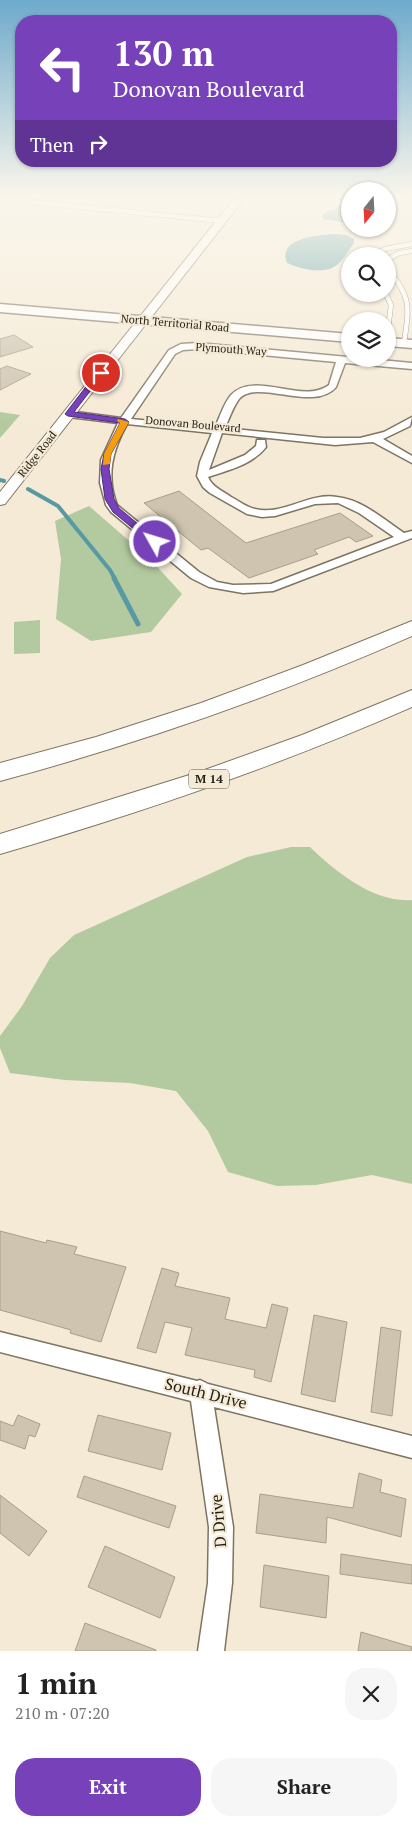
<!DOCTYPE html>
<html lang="en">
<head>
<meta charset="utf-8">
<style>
  :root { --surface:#fff; --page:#f6f6f6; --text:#222; --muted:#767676; --accent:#7742b9 }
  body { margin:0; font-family:"PT Serif",serif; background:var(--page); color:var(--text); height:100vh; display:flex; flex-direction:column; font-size:19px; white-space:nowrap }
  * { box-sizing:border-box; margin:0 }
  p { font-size:16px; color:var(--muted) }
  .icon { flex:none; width:28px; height:28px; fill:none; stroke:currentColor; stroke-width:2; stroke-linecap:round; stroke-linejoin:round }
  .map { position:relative; height:1651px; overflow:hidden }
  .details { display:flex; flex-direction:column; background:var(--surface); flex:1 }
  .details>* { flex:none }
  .top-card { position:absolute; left:15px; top:15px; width:382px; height:152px; border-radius:20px; box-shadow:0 1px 4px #0004; background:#7742b9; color:#fff; overflow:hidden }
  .needle { width:32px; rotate:198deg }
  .buttons { position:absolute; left:341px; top:182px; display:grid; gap:10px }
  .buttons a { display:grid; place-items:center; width:55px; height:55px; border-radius:50%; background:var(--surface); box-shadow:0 1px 4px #0004; font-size:25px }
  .pin { position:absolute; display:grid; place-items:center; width:42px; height:42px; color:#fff; margin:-21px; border:2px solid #fff; border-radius:50%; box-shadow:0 1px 5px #0007 }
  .me { position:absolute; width:55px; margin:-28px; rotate:309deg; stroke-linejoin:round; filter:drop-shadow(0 0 4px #0008) }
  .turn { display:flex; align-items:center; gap:18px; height:105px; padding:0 15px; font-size:22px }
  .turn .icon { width:65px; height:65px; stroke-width:2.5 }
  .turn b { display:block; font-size:35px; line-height:42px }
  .then { display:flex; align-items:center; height:48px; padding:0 15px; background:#0003; gap:10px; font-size:19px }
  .round { display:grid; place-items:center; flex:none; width:52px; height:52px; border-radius:20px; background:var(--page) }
  .head { display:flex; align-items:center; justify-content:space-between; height:85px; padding:0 15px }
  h1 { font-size:30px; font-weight:600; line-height:38px }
  .action { display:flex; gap:10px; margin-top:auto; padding:10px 15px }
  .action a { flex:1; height:58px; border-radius:20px; background:var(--accent); color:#fff; font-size:20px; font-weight:600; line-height:58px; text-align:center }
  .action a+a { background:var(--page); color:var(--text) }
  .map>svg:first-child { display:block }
  .green { fill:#b3c9a0 }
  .water { fill:#589aa3 }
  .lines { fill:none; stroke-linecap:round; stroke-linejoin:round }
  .stream-far1 { stroke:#589aa3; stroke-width:4 }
  .stream { stroke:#589aa3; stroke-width:5 }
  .building { fill:#cec4b0; stroke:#a89e8b }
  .service-casing { stroke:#7d7462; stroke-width:5.5 }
  .minor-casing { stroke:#7d7462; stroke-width:3 }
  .tertiary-casing { stroke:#7d7462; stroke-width:2 }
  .secondary-casing { stroke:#7d7462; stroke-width:3 }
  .motorway-casing { stroke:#7d7462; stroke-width:2 }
  .service { stroke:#fff; stroke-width:4.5 }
  .minor { fill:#fff; fill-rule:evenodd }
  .tertiary { fill:#fff; fill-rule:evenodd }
  .secondary { fill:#fff; fill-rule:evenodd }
  .motorway { fill:#fff; fill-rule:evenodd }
  .route { fill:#7742b9; stroke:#4d2b78 }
  .slow { fill:#f59e0b }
  .labels { text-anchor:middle; stroke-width:4.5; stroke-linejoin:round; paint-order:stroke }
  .far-street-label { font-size:11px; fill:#211e16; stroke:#f5ead5 }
  .shield { fill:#f5ead5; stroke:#615b4f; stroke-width:1 }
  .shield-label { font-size:12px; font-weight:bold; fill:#211e16 }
  .near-street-label { font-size:16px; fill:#211e16; stroke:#f5ead5 }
</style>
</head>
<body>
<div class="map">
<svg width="412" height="1651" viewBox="0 0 412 1651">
  <rect width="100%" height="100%" fill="#f5ead5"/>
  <path class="green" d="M0,412l20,3 -20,23z
    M89,506l61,53 32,35 -31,38 -60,9 -35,-22 5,-60 -6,-38z
    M40,620v33l-26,1v-32z
    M291,847h19c26,25 64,56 102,53v284l-40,-9 -56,10 -39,1 -49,-14 -20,-41 -32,-40 -46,-8 -65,-3 -55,-7 -10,-25v-12l22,-30 28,-48 24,-23 173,-78z"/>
  <path class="water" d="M344,204l6,2v15l-9,1 -18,-3v-5z
    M334,234l13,1 7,4v4c-5,7 -11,17 -17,22 -13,10 -37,4 -50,-2 -10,-25 31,-28 47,-29z"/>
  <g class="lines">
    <path class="stream-far1" d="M0,480l4,1
      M28,489l30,17 52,64 5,9"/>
    <path class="stream" d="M114,578l24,46"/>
  </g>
  <path class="building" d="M14,335l19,12 -33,10v-18z
    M7,366l24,8 -31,16v-21z
    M179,491l67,52 94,-30 33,23 -17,6 -7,-5 -35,13 4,4 -69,24 -41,-30 -7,2 -57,-47z
    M0,1231l46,12 1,-3 30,7 -3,7 52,13 -25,75 -31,-9 1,-3 -71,-20z
    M162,1268l17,5 -4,13 55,12 -5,21 41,9 6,-24 16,4 -17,74 -17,-5 1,-7 -70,-15 7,-27 -27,-6 -9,31 -19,-5z
    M314,1315l33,7 -12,80 -34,-8z
    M381,1327l20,4 -9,85 -21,-4z
    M18,1415l22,9 -5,13 -6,-2 -4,14 -25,-9v-19l13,5z
    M98,1415l73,18 -9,37 -74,-19z
    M359,1473l23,7 -2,12 26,7 -5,38 -74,-20 -1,26 -70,-10 4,-39 93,14z
    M84,1476l92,30 -7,22 -92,-31z
    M0,1495l47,36 -18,25 -29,-23z
    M105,1546l70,31 -15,41 -72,-31z
    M341,1554l71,11v19l-72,-10z
    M264,1565l65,11 -3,42 -66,-11z
    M85,1623l71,27v1h-81z
    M361,1632l51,15 -1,4h-53z"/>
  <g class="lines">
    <g class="service-casing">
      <path id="service" d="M8,195l4,3 29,5 181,18
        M371,256l14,-7 27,-5
        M388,259l11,-6 13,-2
        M388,269c24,29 21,39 16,74
        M386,294l5,11 -3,24"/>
    </g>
    <g class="minor-casing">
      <path id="minor" d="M198,343l214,20v6l-67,-6 -9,24c-22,26 -79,-9 -97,12 -6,8 -10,20 -14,29l98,10h37l24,-6 28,-15 -2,9 -27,13 29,17v7l-39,-21 -38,3 -113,-12 -13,37 36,-15 11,-9 1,-6h8l1,7c-14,18 -37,23 -58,30 4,10 15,14 23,20 8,4 15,10 24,12 28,7 54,-17 82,-12 26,3 46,22 67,36l8,-2v7l-139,53 -30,2 -34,-6 -18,-9 -80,-66 -5,-7 -6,-22 1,-23 17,-37 -49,-6 -5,-3 5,-3 52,7 48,-68 12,-6zM198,349l138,13 -7,23c-26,20 -74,-15 -98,10 -7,8 -11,22 -16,32l-84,-8 44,-65 8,-4zM127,424l85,9 -12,29 -3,14 6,11 7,6 37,21 15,3 13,-1 40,-12 23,-1 21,10 35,24 -123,47 -38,1 -16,-3 -18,-10 -82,-67c-11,-29 -5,-54 10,-81z
        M0,1332l197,49 3,-1 8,4 204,52v22l-198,-51 19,120 -1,56 -8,68h-26l10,-68 1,-56 -18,-126 -191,-49z"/>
    </g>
    <g class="tertiary-casing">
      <path id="tertiary" d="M237,195h10l-242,309 -5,1v-13z"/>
    </g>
    <g class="secondary-casing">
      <path id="secondary" d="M0,304l350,30v8l-350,-30z
        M388,338l24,2v8l-24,-2z"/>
    </g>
    <g class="motorway-casing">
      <path id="motorway" d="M412,621v15c-134,59 -271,107 -412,145v-18l96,-26 105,-34 102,-38z
        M412,690v17c-134,59 -272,106 -412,147v-20l199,-62 103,-37z"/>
    </g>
    <use href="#service" class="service"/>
    <use href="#minor" class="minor"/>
    <use href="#tertiary" class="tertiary"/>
    <use href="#secondary" class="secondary"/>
    <use href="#motorway" class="motorway"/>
  </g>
  <linearGradient id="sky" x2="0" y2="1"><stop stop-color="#6eaacc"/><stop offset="0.46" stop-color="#faf6ec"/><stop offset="1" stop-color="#faf6ec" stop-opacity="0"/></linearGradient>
  <rect width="412" height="426" fill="url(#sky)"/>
  <path class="route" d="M98,371l6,2 -30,39 51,7 4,3 -18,32 -2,15 5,30 5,9 39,33v3h-6l-39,-32 -8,-13 -4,-30 3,-15 16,-31 -52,-7 -3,-2z"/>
  <path class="slow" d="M118,419l11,3 -18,32 -1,10 -7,1 1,-11 16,-31 -3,-2z"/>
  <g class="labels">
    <g class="far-street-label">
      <text transform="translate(175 323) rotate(5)" y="4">North Territorial Road</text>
      <text transform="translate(231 349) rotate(4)" y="4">Plymouth Way</text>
      <text transform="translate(193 424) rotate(5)" y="4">Donovan Boulevard</text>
      <text transform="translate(37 454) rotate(-52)" y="4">Ridge Road</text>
    </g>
    <rect class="shield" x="189" y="769.5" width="40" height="19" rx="4"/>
    <g class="shield-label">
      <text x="209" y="783">M 14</text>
    </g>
    <g class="near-street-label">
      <text transform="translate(206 1393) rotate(14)" y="6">South Drive</text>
      <text transform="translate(218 1521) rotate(-95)" y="6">D Drive</text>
    </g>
  </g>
</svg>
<div class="buttons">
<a><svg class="needle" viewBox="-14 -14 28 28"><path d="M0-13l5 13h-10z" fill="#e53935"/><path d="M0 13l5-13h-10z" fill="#767676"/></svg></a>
<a><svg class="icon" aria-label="search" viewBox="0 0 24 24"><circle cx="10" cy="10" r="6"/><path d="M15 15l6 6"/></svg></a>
<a><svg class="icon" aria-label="layers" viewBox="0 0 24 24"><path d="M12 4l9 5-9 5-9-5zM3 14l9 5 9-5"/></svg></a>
</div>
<div class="pin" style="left:101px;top:373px;background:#d93025"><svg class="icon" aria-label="arrive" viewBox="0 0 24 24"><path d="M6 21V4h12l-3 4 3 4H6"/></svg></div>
<svg class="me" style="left:155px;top:542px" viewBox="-20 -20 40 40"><circle r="17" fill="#7742b9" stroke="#fff" stroke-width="3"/><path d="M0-11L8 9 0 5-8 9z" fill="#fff"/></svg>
<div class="top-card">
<div class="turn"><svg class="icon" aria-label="left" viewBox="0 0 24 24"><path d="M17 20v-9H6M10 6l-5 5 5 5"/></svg><div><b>130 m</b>Donovan Boulevard</div></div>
<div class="then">Then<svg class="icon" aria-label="right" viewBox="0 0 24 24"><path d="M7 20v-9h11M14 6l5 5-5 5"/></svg></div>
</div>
</div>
<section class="details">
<div class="head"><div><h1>1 min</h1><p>210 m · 07:20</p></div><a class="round"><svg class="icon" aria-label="close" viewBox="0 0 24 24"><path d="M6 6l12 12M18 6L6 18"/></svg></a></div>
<div class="action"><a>Exit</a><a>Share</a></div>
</section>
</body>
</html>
